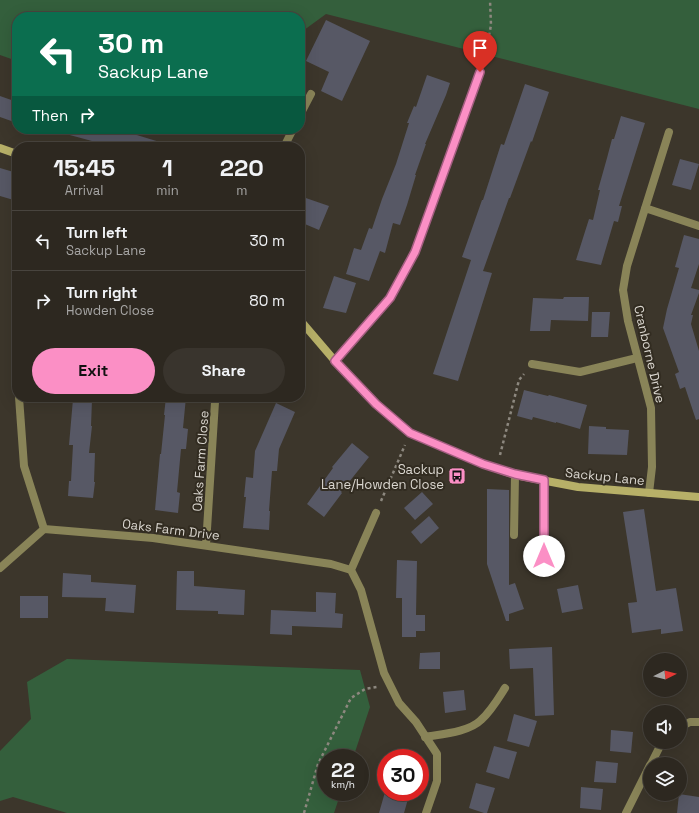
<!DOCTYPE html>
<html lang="en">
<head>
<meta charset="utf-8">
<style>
  :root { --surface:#2d2820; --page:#39342d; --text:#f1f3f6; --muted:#a7a6a5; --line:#48443e; --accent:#fb8fc5 }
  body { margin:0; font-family:"Space Grotesk",sans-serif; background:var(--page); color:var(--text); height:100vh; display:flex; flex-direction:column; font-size:15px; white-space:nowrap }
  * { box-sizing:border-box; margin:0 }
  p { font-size:13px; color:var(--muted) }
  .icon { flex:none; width:22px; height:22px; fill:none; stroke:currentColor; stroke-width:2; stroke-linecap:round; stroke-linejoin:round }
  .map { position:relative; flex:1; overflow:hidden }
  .details { position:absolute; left:12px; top:142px; width:293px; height:260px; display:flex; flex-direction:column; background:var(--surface); border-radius:16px; box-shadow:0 4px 16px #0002,0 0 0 1px var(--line) }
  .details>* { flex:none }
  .top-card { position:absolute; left:12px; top:12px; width:293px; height:122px; border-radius:16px; box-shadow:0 4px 16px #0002,0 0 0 1px var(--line); background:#0b6e4f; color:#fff; overflow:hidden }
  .needle { width:26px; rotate:84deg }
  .tools { position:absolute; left:643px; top:653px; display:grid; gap:8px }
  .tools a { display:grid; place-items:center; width:44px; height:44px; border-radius:50%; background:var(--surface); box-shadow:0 4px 16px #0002,0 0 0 1px var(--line); font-size:20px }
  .speed { position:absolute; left:317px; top:749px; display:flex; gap:8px; font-size:20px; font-weight:700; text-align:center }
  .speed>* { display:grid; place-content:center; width:52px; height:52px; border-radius:50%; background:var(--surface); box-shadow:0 4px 16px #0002,0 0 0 1px var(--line); line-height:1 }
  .speed small { font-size:10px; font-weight:400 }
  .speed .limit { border:6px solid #d22; background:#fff; color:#111 }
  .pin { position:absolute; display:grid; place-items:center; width:34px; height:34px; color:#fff; margin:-41px -17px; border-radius:50% 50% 50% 0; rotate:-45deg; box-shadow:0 0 4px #0007 }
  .pin .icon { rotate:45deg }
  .me { position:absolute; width:44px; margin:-22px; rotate:0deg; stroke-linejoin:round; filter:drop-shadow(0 0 3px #0008) }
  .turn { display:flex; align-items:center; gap:14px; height:84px; padding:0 20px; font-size:18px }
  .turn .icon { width:52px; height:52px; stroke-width:2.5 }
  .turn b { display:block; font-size:28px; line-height:34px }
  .then { display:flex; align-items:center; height:38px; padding:0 20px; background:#0003; gap:8px; font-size:15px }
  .eta { display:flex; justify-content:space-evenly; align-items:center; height:68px; text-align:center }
  .eta b { font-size:24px; font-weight:700; line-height:28px }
  .button { display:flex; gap:8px; margin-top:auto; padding:8px 20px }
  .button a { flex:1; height:46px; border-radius:24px; background:var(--accent); color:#111; font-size:16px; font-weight:700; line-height:46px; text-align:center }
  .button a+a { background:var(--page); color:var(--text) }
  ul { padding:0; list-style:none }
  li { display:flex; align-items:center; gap:12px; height:60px; padding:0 20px; border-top:1px solid var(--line) }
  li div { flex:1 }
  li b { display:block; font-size:15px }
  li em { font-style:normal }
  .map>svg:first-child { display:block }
  .green { fill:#345f3c }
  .building { fill:#575865 }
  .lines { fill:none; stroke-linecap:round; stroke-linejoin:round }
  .path { stroke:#8d887f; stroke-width:2.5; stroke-dasharray:3 3; stroke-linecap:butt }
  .lane { stroke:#898458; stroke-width:8 }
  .street { stroke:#898458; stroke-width:8 }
  .secondary { stroke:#b7b068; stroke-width:8 }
  .route-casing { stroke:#a35d80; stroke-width:10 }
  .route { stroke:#fb8fc5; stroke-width:7 }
  .labels { text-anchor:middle; stroke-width:4; stroke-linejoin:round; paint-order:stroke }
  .street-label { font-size:13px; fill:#dad6cf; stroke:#322c21 }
  .poi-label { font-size:13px; fill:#dad6cf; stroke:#322c21; text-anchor:end }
</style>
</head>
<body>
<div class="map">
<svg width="699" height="813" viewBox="0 0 699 813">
  <rect width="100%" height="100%" fill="#3c362b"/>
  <path class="green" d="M0,0h699v109l-373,-95 -26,19v-16h-283v44l-17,-6z
    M67,659l293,11 10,37 -17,51h-27v34h15l-7,21h-267l-54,-16 -13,4v-50l31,-32 -4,-37z"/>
  <path class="building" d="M326,20l44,21 -28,60 -21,-10 8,-19 -23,-11z
    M427,75l23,8 -4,12 -21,49h1l-11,31h1l-9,30 -7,20 -7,-2 -8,30 -5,-2 -11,30 -23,-7 8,-26 7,2 8,-22 3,1 10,-30 14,-35 13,-41h-2l7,-17 2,1z
    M525,84l24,8 -17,50 -1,-1 -21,57h-1l-26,73 9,2 -34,108 -25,-7 38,-114 -9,-3 20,-57h1l18,-56 3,1z
    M0,96l17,6v21l-17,-6z
    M621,116l24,7 -26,83h3l-4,16 -4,-1 -13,44 -25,-5 13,-41 4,1 7,-30h-2l9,-32 5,-19h2z
    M66,129h51l46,14 -1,4h-60l1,-3 -37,-10z
    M680,159l19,5 -8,26 -19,-5z
    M0,168l17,5v28l-17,-5z
    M300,196l29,10 -10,24 -19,-8z
    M684,235l15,4v25l-8,24 8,2v3l-8,22h2l-2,9 8,27v68l-3,1 -11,-33 -5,2 -5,-15 4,-2 -16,-44 4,-19 12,-41 -4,-1z
    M334,276l22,7 -10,30 -23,-5z
    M564,297h25l-1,24 -37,-1 -1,11h-20l3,-33 30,1z
    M592,312h18l-2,25h-17z
    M524,390l24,6 1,-1 38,10 -7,24 -24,-7v1l-23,-6 -1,3 -15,-4z
    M166,397h20l-3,31 5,1 -2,20h-5l-4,43 3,1 -2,20 -23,-3 5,-56h1l4,-39h-1z
    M73,399l19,1 -1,26h1l-3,27h6l-1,29h1l-2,16 -25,-2 1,-15h2l2,-36h-4z
    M276,403l19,9 -16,37 -2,22h-5l-3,40h1l-1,19 -26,-2 3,-31h-2l2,-20 7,1 2,-27z
    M589,426l17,1v2l23,1 -2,25 -39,-1z
    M352,443l17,14 -28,35 1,1 -18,24 -17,-13 26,-36 -1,-1z
    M487,489l22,1v95l6,-2 9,26 -15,5v7h-3l-19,-57z
    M422,492l11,12 -18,16 -11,-12z
    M644,509l12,82 20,-3 7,43 -22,3v-5l-29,4 -4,-30 9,-1 -14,-90z
    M429,516l10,12 -18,16 -10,-12z
    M397,560l20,1 -1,54h9v16h-9v6h-14v-39h-6z
    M177,571h17v15l51,4 -1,25 -26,-1v-3l-42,-1z
    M63,573l28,2v7l45,3 -2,28 -29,-2 1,-13 -44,-1z
    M578,585l5,24 -21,4 -5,-24z
    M316,592l20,1 -1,20 8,1 -1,14 -50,-2v9l-22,-1 1,-24 45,2z
    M20,596h28v22h-28z
    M552,647l2,68 -19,1 -2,-48 -23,1 -1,-20z
    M440,652v17h-21l1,-16z
    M464,690l2,20 -21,3 -2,-21z
    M514,714l23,7 -8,26 -22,-6z
    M611,730l22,2 -2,21 -21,-2z
    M494,746l23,6 -8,27 -23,-7z
    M596,761l22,2 -2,20 -22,-1z
    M476,783l19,5 -8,25h-3l-15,-5z
    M581,787l22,2 -2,21 -21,-2z
    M385,792h25l-6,21h-25z
    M679,794l20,3v16h-22z"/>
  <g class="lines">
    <path class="path" d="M484,59l2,-7 5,-27 -1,-25
      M500,455l19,-75 5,-6
      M381,501l24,-56
      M304,813l14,-49 33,-66 14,-9 12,-2"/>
    <path class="lane" d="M300,115l11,-21
      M284,147l9,-18
      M514,535l1,-60
      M425,737c17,-3 44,-5 56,-17 10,-9 17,-21 24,-32"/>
    <path class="street" d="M645,208l54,18
      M335,361l55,-63 25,-46 65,-181
      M532,364l48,8 57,-14
      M19,397l5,69 20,63
      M649,493l3,-26 -1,-59 -23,-87 -5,-31 4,-24 42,-134
      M206,545l9,-143
      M544,557v-77
      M0,568l44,-39 109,9 178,26 20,6 10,20 23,83 15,30 17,19 21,32v27l-11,32
      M351,570l25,-57
      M680,727l10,-5h9
      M651,764l11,-22
      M626,813l24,-48"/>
    <path class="secondary" d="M0,148l17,6
      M300,320l35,41 41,43 34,29 73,31 32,11 63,12 121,10"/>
  </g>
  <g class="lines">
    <g class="route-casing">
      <path id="route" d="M480,72l-65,180 -25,46 -55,63 41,43 34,29 73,31 32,10 29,6v76"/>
    </g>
    <use href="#route" class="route"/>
  </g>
  <defs>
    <g id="bus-square" transform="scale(0.9)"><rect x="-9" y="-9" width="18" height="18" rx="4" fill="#fb8fc5" stroke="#322c21"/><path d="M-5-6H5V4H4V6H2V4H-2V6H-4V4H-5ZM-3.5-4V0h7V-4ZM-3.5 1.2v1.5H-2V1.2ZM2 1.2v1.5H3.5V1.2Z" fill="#111"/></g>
  </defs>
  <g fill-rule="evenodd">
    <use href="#bus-square" x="457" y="476"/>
  </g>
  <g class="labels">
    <g class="street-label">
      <text transform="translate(650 354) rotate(77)" y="5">Cranborne Drive</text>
      <text transform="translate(200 461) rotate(-86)" y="5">Oaks Farm Close</text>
      <text transform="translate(605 476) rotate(6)" y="5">Sackup Lane</text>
      <text transform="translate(171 529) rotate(7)" y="5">Oaks Farm Drive</text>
    </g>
    <g class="poi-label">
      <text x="444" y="474">Sackup<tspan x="444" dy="15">Lane/Howden Close</tspan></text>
    </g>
  </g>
</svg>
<div class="tools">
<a><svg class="needle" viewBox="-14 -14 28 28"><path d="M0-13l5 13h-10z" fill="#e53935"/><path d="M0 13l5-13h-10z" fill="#a7a6a5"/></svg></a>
<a><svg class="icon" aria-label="sound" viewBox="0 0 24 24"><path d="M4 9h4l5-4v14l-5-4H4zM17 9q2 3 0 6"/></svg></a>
<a><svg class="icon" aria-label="layers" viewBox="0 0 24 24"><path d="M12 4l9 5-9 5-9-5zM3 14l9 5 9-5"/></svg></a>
</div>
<div class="speed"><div>22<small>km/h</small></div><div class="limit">30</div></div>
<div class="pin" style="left:480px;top:72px;background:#d93025"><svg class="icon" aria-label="arrive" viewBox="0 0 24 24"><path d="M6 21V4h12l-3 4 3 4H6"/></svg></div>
<svg class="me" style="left:544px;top:556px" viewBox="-20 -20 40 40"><circle r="19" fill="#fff"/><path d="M0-13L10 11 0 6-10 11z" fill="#fb8fc5"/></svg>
<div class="top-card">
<div class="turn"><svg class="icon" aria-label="left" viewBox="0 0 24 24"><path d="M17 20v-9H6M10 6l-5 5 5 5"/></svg><div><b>30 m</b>Sackup Lane</div></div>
<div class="then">Then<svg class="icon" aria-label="right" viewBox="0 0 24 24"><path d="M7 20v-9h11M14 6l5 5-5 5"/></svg></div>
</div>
<section class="details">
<div class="eta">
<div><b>15:45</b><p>Arrival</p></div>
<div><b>1</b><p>min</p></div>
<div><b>220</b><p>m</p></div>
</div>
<ul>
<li><svg class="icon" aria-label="left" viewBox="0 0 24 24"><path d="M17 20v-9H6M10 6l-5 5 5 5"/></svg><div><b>Turn left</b><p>Sackup Lane</p></div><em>30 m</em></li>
<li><svg class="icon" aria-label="right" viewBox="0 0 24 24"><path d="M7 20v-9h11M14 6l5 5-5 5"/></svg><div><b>Turn right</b><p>Howden Close</p></div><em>80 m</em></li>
</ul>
<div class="button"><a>Exit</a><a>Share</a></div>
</section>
</div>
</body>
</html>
